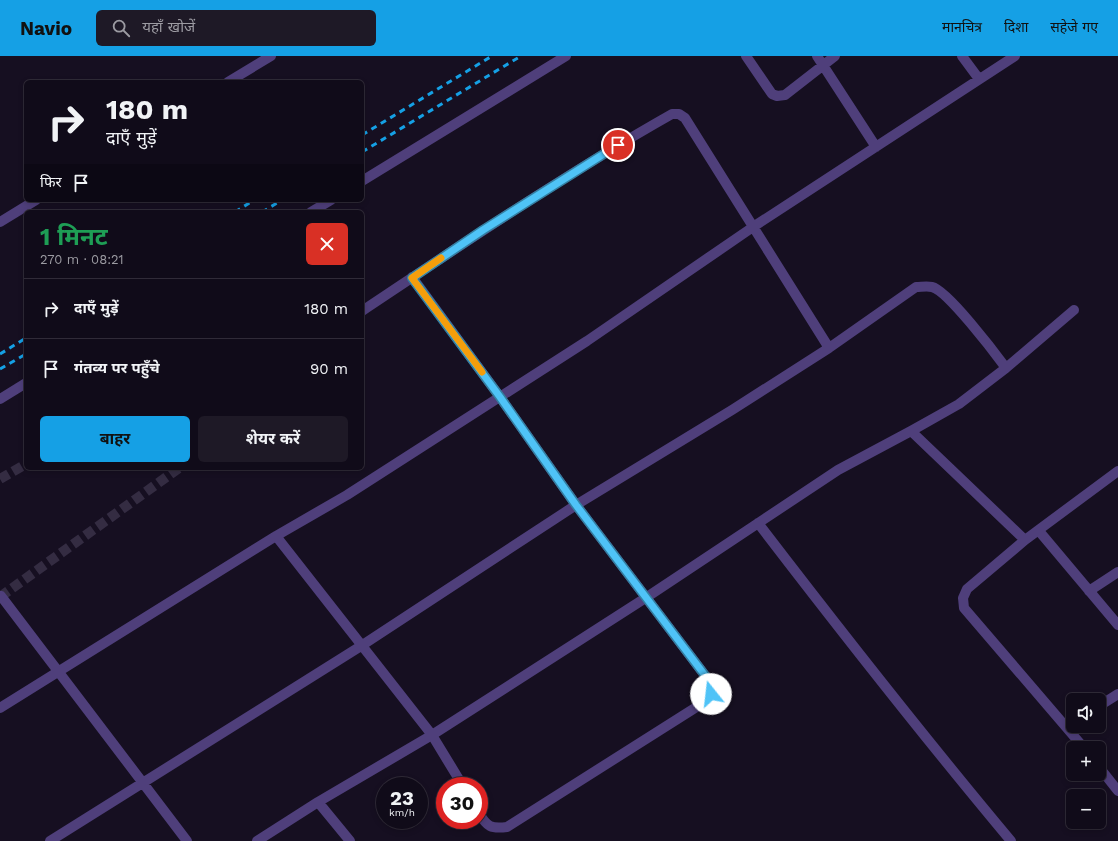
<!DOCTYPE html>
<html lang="hi">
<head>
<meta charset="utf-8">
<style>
  :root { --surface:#100b19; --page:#1e1926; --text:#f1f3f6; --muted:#9c9ba2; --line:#302b38; --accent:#15a0e5 }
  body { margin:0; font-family:"Work Sans","Noto Sans Devanagari",sans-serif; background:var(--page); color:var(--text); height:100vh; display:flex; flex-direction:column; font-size:15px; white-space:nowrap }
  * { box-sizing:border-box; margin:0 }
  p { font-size:13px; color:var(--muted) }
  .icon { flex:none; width:22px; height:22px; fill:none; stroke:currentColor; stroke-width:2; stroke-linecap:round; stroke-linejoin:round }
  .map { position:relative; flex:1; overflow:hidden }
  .details { position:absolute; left:24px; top:154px; width:340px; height:260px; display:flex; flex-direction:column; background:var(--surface); border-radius:6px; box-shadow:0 2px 6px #0003,0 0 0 1px var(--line) }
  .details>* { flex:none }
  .top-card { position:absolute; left:24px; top:24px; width:340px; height:122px; border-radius:6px; box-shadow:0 2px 6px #0003,0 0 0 1px var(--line); background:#100b19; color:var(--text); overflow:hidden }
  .controls { position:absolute; left:1066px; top:637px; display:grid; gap:8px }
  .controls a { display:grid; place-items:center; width:40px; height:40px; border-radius:6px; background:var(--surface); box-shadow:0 2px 6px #0003,0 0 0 1px var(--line); font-size:20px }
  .speed { position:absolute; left:376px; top:721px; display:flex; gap:8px; font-size:20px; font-weight:700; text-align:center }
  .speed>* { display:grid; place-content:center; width:52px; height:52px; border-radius:50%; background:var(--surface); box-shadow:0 2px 6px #0003,0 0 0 1px var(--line); line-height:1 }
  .speed small { font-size:10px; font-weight:400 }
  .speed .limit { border:6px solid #d22; background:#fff; color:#111 }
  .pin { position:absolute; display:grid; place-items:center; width:34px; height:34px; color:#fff; margin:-17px; border:2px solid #fff; border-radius:50%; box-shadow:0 1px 4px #0007 }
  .me { position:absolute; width:44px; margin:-22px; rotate:344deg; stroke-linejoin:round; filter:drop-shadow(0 0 3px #0008) }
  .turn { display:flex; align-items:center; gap:14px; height:84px; padding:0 16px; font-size:18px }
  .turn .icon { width:52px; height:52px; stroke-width:2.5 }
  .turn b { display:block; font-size:28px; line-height:34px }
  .then { display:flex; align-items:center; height:38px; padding:0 16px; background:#0003; gap:8px; font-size:15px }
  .round { display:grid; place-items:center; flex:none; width:42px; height:42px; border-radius:6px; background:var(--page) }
  .headline { display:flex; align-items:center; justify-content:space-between; height:68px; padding:0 16px }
  h1 { font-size:24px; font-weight:700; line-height:30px; color:#1e9e55 }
  .button { display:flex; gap:8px; margin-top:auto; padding:8px 16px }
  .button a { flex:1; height:46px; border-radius:6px; background:var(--accent); color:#111; font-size:16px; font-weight:700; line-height:46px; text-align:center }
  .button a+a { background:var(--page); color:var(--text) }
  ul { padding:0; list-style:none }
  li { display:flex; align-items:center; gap:12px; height:60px; padding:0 16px; border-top:1px solid var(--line) }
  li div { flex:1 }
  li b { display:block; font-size:15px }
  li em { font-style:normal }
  header { display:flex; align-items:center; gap:24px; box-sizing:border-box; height:56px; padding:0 20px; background:var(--accent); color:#111 }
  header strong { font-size:19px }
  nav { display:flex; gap:22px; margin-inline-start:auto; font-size:14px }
  .search { width:280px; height:36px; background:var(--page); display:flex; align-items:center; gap:10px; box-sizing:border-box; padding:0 14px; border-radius:6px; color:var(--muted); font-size:15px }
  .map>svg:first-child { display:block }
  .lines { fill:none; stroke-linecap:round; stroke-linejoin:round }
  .minor-tunnel { stroke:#342c42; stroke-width:10; stroke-dasharray:10 5; stroke-linecap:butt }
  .minor { stroke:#4f3f7b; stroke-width:10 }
  .rail { stroke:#15a0e5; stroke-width:3; stroke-dasharray:6 5; stroke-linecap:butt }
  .route-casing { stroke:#337fa1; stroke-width:10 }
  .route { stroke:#4fc3f7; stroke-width:7 }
  .slow { stroke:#f59e0b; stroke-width:7 }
</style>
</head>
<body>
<header>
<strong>Navio</strong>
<div class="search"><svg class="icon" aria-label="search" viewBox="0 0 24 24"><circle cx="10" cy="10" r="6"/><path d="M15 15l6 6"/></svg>यहाँ खोजें</div>
<nav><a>मानचित्र</a><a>दिशा</a><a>सहेजे गए</a></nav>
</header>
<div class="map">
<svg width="1118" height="785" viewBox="0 0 1118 785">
  <rect width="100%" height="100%" fill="#160f21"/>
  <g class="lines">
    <path class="minor-tunnel" d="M0,423l26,-15
      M0,541l179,-129"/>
    <path class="minor" d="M746,0l26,38 5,2 8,-1 50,-39
      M817,0l59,91
      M962,0l17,23
      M228,26l43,-26
      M362,125l204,-125
      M311,156l20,-12
      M0,166l36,-22
      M412,221l88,120 76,108 134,177 1,12 -5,7 -199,126c-16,2 -20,0 -28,-14
      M362,255c102,-68 204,-137 310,-197h7l6,4 144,230
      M0,343l26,-16
      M911,375l114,109
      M758,467c82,107 166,214 253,318
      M1039,475l79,94
      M276,480l156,199 31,51
      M1089,535l29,-19
      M1,540l186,245
      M1099,650l19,-12
      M0,652l276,-172 71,-41 240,-154 166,-114 262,-171
      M1084,692l-120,-140 -1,-10 4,-9 58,-49 93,-69
      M1099,711l19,24
      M318,746l32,39
      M50,785l311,-195 215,-141 156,-95 97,-62 87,-61c5,0 11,-1 16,0 15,3 63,66 74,81
      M257,785l61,-39 114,-67 215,-138 191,-127 73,-39 48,-27 47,-36 68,-58"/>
    <path class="rail" d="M362,79l130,-79
      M362,96l159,-96
      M235,156l19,-12
      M262,156l20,-12
      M0,298l26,-16
      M0,313l26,-15"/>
  </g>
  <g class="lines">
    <g class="route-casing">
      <path id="route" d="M618,89l-135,85 -71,48 88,119 76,108 134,177 1,12"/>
    </g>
    <use href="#route" class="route"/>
    <path class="slow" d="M441,202l-29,20 70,94"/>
  </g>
</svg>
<div class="controls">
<a><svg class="icon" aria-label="sound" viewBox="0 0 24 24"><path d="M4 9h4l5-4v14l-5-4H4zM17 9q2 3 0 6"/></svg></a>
<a>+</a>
<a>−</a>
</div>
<div class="speed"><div>23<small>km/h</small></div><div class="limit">30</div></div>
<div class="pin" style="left:618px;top:89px;background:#d93025"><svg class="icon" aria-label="arrive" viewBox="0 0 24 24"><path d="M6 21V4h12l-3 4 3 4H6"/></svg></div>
<svg class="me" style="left:711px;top:638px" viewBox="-20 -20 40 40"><circle r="19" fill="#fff"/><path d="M0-13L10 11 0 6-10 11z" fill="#4fc3f7"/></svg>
<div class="top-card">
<div class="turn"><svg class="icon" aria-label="right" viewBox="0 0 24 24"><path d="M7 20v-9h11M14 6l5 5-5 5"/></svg><div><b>180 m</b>दाएँ मुड़ें</div></div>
<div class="then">फिर<svg class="icon" aria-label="arrive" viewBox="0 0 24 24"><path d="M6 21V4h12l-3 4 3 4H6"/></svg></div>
</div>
<section class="details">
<div class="headline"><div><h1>1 मिनट</h1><p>270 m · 08:21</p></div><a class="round" style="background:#d93025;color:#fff"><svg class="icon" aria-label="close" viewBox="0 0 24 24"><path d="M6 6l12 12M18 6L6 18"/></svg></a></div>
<ul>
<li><svg class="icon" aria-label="right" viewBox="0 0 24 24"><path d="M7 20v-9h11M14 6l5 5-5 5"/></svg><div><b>दाएँ मुड़ें</b></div><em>180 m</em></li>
<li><svg class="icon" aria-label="arrive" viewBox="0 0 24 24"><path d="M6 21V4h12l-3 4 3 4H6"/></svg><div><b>गंतव्य पर पहुँचे</b></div><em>90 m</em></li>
</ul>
<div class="button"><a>बाहर</a><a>शेयर करें</a></div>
</section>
</div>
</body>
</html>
